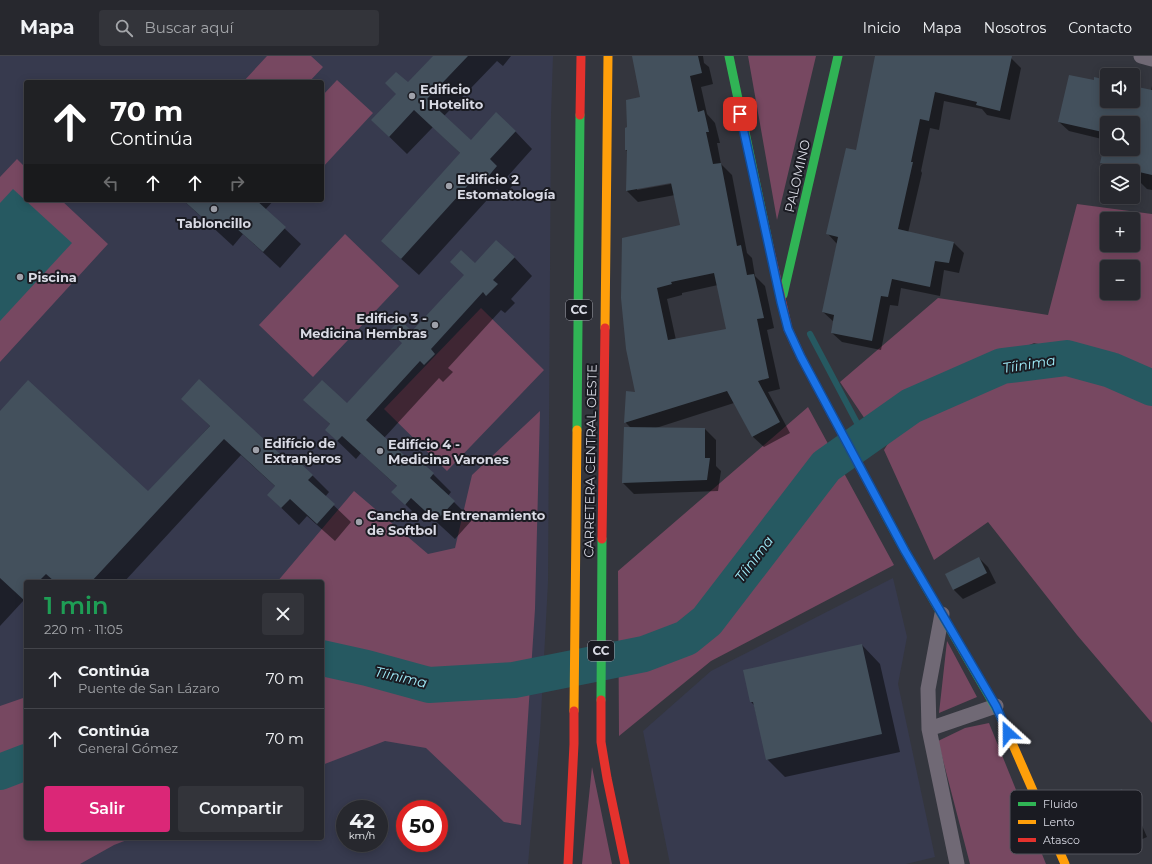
<!DOCTYPE html>
<html lang="es">
<head>
<meta charset="utf-8">
<style>
  :root { --surface:#27282e; --page:#33343a; --text:#f1f3f6; --muted:#a4a6aa; --line:#43444a; --accent:#db2777 }
  body { margin:0; font-family:Montserrat,sans-serif; background:var(--page); color:var(--text); height:100vh; display:flex; flex-direction:column; font-size:15px; white-space:nowrap }
  * { box-sizing:border-box; margin:0 }
  p { font-size:13px; color:var(--muted) }
  .icon { flex:none; width:22px; height:22px; fill:none; stroke:currentColor; stroke-width:2; stroke-linecap:round; stroke-linejoin:round }
  .map { position:relative; flex:1; overflow:hidden }
  .sheet { position:absolute; left:24px; top:524px; width:300px; height:260px; display:flex; flex-direction:column; background:var(--surface); border-radius:4px; box-shadow:0 2px 10px #0003,0 0 0 1px var(--line) }
  .sheet>* { flex:none }
  .top-card { position:absolute; left:24px; top:24px; width:300px; height:122px; border-radius:4px; box-shadow:0 2px 10px #0003,0 0 0 1px var(--line); background:#202124; color:#fff; overflow:hidden }
  .buttons { position:absolute; left:1100px; top:12px; display:grid; gap:8px }
  .buttons a { display:grid; place-items:center; width:40px; height:40px; border-radius:4px; background:var(--surface); box-shadow:0 2px 10px #0003,0 0 0 1px var(--line); font-size:20px }
  .speed { position:absolute; left:336px; top:744px; display:flex; gap:8px; font-size:20px; font-weight:700; text-align:center }
  .speed>* { display:grid; place-content:center; width:52px; height:52px; border-radius:50%; background:var(--surface); box-shadow:0 2px 10px #0003,0 0 0 1px var(--line); line-height:1 }
  .speed small { font-size:10px; font-weight:400 }
  .speed .limit { border:6px solid #d22; background:#fff; color:#111 }
  .pin { position:absolute; display:grid; place-items:center; width:34px; height:34px; color:#fff; margin:-17px; border-radius:8px; box-shadow:0 2px 6px #0006 }
  .me { position:absolute; width:44px; margin:-22px; rotate:336deg; stroke-linejoin:round; filter:drop-shadow(0 0 3px #0008) }
  .turn { display:flex; align-items:center; gap:14px; height:84px; padding:0 20px; font-size:18px }
  .turn .icon { width:52px; height:52px; stroke-width:2.5 }
  .turn b { display:block; font-size:28px; line-height:34px }
  .lanes { display:flex; align-items:center; height:38px; padding:0 20px; background:#0003; justify-content:center; gap:20px; direction:ltr }
  .lanes .off { opacity:.35 }
  .round { display:grid; place-items:center; flex:none; width:42px; height:42px; border-radius:4px; background:var(--page) }
  .headline { display:flex; align-items:center; justify-content:space-between; height:68px; padding:0 20px }
  h1 { font-size:24px; font-weight:600; line-height:30px; color:#1e9e55 }
  .button { display:flex; gap:8px; margin-top:auto; padding:8px 20px }
  .button a { flex:1; height:46px; border-radius:4px; background:var(--accent); color:#fff; font-size:16px; font-weight:600; line-height:46px; text-align:center }
  .button a+a { background:var(--page); color:var(--text) }
  ul { padding:0; list-style:none }
  li { display:flex; align-items:center; gap:12px; height:60px; padding:0 20px; border-top:1px solid var(--line) }
  li div { flex:1 }
  li b { display:block; font-size:15px }
  li em { font-style:normal }
  header { display:flex; align-items:center; gap:24px; box-sizing:border-box; height:56px; padding:0 20px; background:var(--surface); border-bottom:1px solid var(--line) }
  header strong { font-size:19px }
  nav { display:flex; gap:22px; margin-inline-start:auto; font-size:14px }
  .search { width:280px; height:36px; background:var(--page); display:flex; align-items:center; gap:10px; box-sizing:border-box; padding:0 14px; border-radius:4px; color:var(--muted); font-size:15px }
  .map>svg:first-child { display:block }
  .built { fill:#373a4e; fill-rule:evenodd }
  .green { fill:#774861; fill-rule:evenodd }
  .water { fill:#265961 }
  .shadow { fill:#0007; fill-rule:evenodd }
  .lines { fill:none; stroke-linecap:round; stroke-linejoin:round }
  .stream { stroke:#265961; stroke-width:6 }
  .river { stroke:#265961; stroke-width:36 }
  .building { fill:#43505c; fill-rule:evenodd }
  .street { stroke:#706975; stroke-width:15 }
  .fast { stroke:#30b455; stroke-width:9 }
  .slow { stroke:#ff9f0a; stroke-width:9 }
  .jam { stroke:#e5322d; stroke-width:9 }
  .route-casing { stroke:#114b97; stroke-width:10 }
  .route { stroke:#1a73e8; stroke-width:7 }
  .poi-dot { fill:#9fa1aa; stroke:#1a1b22; stroke-width:1.5 }
  .labels { text-anchor:middle; stroke-width:4; stroke-linejoin:round; paint-order:stroke }
  .shield { fill:#1a1b22; stroke:#a0a1aa; stroke-width:1 }
  .shield-label { font-size:12px; font-weight:bold; fill:#d9dae4 }
  .poi-label { font-size:13px; font-weight:bold; fill:#d9dae4; stroke:#1a1b22; text-anchor:start }
  .street-label { font-size:13px; fill:#d9dae4; stroke:#1a1b22 }
  .water-label { font-size:14px; font-style:italic; fill:#a1eefb; stroke:#1a1b22 }
  .key { fill:#1a1b22; stroke:#53545c; stroke-width:1 }
  .key-label { font-size:11px; fill:#d9dae4 }
</style>
</head>
<body>
<header>
<strong>Mapa</strong>
<div class="search"><svg class="icon" aria-label="search" viewBox="0 0 24 24"><circle cx="10" cy="10" r="6"/><path d="M15 15l6 6"/></svg>Buscar aquí</div>
<nav><a>Inicio</a><a>Mapa</a><a>Nosotros</a><a>Contacto</a></nav>
</header>
<div class="map">
<svg width="1152" height="808" viewBox="0 0 1152 808">
  <rect width="100%" height="100%" fill="#34363e"/>
  <path class="built" d="M0,0h553l-2,59 -3,467 -8,151 -12,131h-528zM26,26h296v118h-296zM26,526h296v256h-296zM345,753h34v34h-34zM405,753h34v34h-34z
    M893,522l14,59 -9,47 37,173 -29,7h-236l-27,-133 68,-60z"/>
  <path class="green" d="M267,0h44l12,11 -14,15h-66z
    M748,0h68l-39,164z
    M337,24l36,33 -51,55v-72z
    M17,103l9,9v32h35l47,44 -108,118v-185z
    M1077,148l75,10v156l-118,-27 -99,42 -66,40 -29,-43 98,-84 110,17zM1107,163h26v26h-26zM1107,211h26v26h-26z
    M345,178l54,52 -86,91 -54,-52z
    M481,252l63,62 -97,101 -63,-62z
    M1043,305l109,11v351l-75,-88 -89,-113 -54,38 -50,-110 27,-44z
    M808,351l86,158 -183,96 -92,75 -1,-165z
    M540,355l-5,198 -14,216 -17,-3 -78,-74 -41,-7 -63,24v-183h-45l77,-91 74,63 27,-6 17,-73z
    M947,585l30,56 -38,16z
    M26,641v141h106l-18,7 -34,19h-80v-158z
    M989,667l57,141h-76l-32,-123 27,-13z
    M592,711l20,97h-30z"/>
  <path class="water" d="M13,133l59,54 -72,78v-118z"/>
  <path class="shadow" d="M434,0h77l-8,10 -6,-5 -53,55 27,25 44,-10 17,18 -25,28 7,7 -10,11 -7,-6 -78,86 -19,-17 61,-104 -28,-27 -26,27 -35,-34z
    M633,0h70l1,7 5,4 4,17 -12,3 6,27 8,9 5,20h-3l4,21 11,11 15,78 5,5 3,18 10,10 9,42 -7,2 13,59 -12,3 22,41 -26,14 -12,-11 -18,-33 -78,25 49,1 11,11v26l5,5 -3,20 -84,3 -11,-11 8,-55 -5,-5 1,-31 10,1 -15,-95 59,-72 -6,-31 -37,7 -11,-11 1,-39 -2,-2 2,-22 13,-31zM676,125v2l-39,7v-2zM718,229l10,45 -52,10 -9,-41 15,-4v-2z
    M876,0h126l9,2 10,10 -11,52 -23,-5 -5,-6 -38,-8 -5,29 -9,-2 -9,43 1,2 -14,60 46,10 10,10 -5,20 -15,-3 -4,26 -39,-8 -3,18 -8,-1 -9,45 -39,-8 -10,-9 2,-11 -11,-10 14,-68 -9,-10 29,-83z
    M1107,25v20h26v-14l18,4 1,-5v104l-5,-1 -9,-9v-2l-5,-1v-6h-23l-9,-8 5,-23 -37,-9 -10,-9 35,-40zM1107,67h26v26h-26z
    M183,144h91l-9,10 36,34 -21,24 -37,-34 -10,12z
    M514,201l18,19 -21,23 4,4 -10,10 -4,-3 -53,58 5,4 -10,10 -4,-4 -55,60 32,29 4,-5 13,12 18,18 -3,4 24,24 -17,19 -25,-23 -6,6 -13,-12 -18,-18 5,-5 -37,-34 -5,6 -30,-29 5,-5 -26,-25 42,4 128,-140z
    M182,343l111,68 19,8 17,17 -4,5 26,25 -16,19 -28,-25 -8,9 -31,-30 8,-8 -35,-32 -117,127h-98v20l-2,-2 -24,26v-214l148,80 62,-66z
    M979,502l9,9 8,16 -33,16 -9,-9 -8,-16z
    M862,589l18,19 20,88 -115,25 -18,-18 -13,-54 -3,-3z
    M1122,734l8,8 17,39 -39,17 -8,-7 -8,-19 19,-8z"/>
  <g class="lines">
    <path class="stream" d="M810,278l55,104"/>
    <path class="river" d="M322,602l45,10 62,17 85,-5 130,-26 42,-16 21,-17 119,-155 85,-60 91,-40 65,-8 44,12 41,18
      M0,716l26,-10"/>
  </g>
  <path class="building" d="M433,0h35l-41,43 44,41 25,-28 20,19 -26,28 7,7 -11,13 -7,-6 -78,86 -20,-18 79,-88 -46,-43 -25,27 -18,-17 25,-26 -11,-11 11,-11 12,10z
    M632,0h66l4,17 -12,3 8,36 6,-2 5,22h-3l7,32 8,-1 16,83 4,-1 6,30 7,-1 10,44 -7,1 12,59 -11,3 22,41 -28,15 -25,-46 -103,32 2,-32 9,1 -9,-43 -5,-51 1,-60 58,-13 -9,-42 -45,8 1,-41h-2v-22l2,-1 -1,-27 14,-3zM714,217l12,56 -58,11 -11,-52 15,-4 -1,-2z
    M875,0h137l-12,55 -24,-6 1,-3 -42,-10 -6,29 -9,-2 -9,43h2l-15,67 56,13 -5,21 -14,-2 -5,26 -38,-8 -4,18 -7,-1 -9,45 -41,-8 3,-18 -12,-3 16,-75 -12,-3 20,-86 10,2z
    M1069,19l25,5v-3l13,3v21h26v-15l19,4v85l-52,-12 7,-30 -49,-11zM1107,67h26v26h-26z
    M183,144h73l30,27 -23,25 -37,-33 -10,11z
    M496,184l19,17 -22,23 5,4 -12,12 -3,-4 -52,57 4,5 -11,11 -4,-4 -54,59 50,46 4,-5 14,12 -4,5 25,23 -19,20 -25,-23 -6,7 -14,-13 6,-6 -55,-50 -5,5 -12,-11 5,-6 -27,-24 19,-20 25,23 55,-60 -13,-12 11,-11 12,11 52,-56 -14,-13 11,-12 14,13z
    M199,323l94,87 5,-5 15,14 -5,5 27,24 -18,20 -27,-25 -9,9 -14,-13 8,-9 -51,-47 -133,143h-36l-9,-8 -8,8h-12v20l-26,-24v-167l28,-31 120,111 62,-65 -29,-27z
    M624,371l81,1v30h5l-3,22 -85,3z
    M979,501l8,16 -34,17 -8,-16z
    M862,588l20,90 -116,26 -13,-58h-3l-7,-32z
    M1122,733l18,40 -41,18 -8,-20 19,-8 -10,-21z"/>
  <g class="lines">
    <path class="street" d="M1141,0l11,3
      M942,558l-14,75 1,40 28,135
      M929,673l67,-23"/>
    <path class="fast" d="M729,0l40,190
      M783,239l55,-239
      M577,374l3,-315
      M885,458l20,37 94,162
      M601,644l1,-161"/>
    <path class="slow" d="M605,272l3,-272
      M574,655l3,-281
      M999,657l66,151"/>
    <path class="jam" d="M580,59l1,-59
      M769,190l19,83 13,28 84,157
      M602,483l3,-211
      M601,644v42l6,36 18,86
      M568,808l6,-120v-33"/>
  </g>
  <g class="lines">
    <g class="route-casing">
      <path id="route" d="M740,58l41,188 7,27 13,28 104,194 91,155 12,27"/>
    </g>
    <use href="#route" class="route"/>
  </g>
  <g class="poi-dot">
    <circle cx="412" cy="40" r="4"/>
    <circle cx="449" cy="130" r="4"/>
    <circle cx="214" cy="153" r="4"/>
    <circle cx="20" cy="221" r="4"/>
    <circle cx="435" cy="269" r="4"/>
    <circle cx="256" cy="394" r="4"/>
    <circle cx="380" cy="395" r="4"/>
    <circle cx="359" cy="466" r="4"/>
  </g>
  <g class="labels">
    <g class="shield">
      <rect x="566" y="244" width="26" height="20" rx="3"/>
      <rect x="588" y="585" width="26" height="20" rx="3"/>
    </g>
    <g class="shield-label">
      <text x="579" y="258">CC</text>
      <text x="601" y="599">CC</text>
    </g>
    <g class="poi-label">
      <text x="420" y="38">Edificio<tspan x="420" dy="15">1 Hotelito</tspan></text>
      <text x="457" y="128">Edificio 2<tspan x="457" dy="15">Estomatología</tspan></text>
      <text x="214" y="172" text-anchor="middle">Tabloncillo</text>
      <text x="28" y="226">Piscina</text>
      <text x="427" y="267" text-anchor="end">Edificio 3 -<tspan x="427" dy="15">Medicina Hembras</tspan></text>
      <text x="264" y="392">Edifício de<tspan x="264" dy="15">Extranjeros</tspan></text>
      <text x="388" y="393">Edifício 4 -<tspan x="388" dy="15">Medicina Varones</tspan></text>
      <text x="367" y="464">Cancha de Entrenamiento<tspan x="367" dy="15">de Softbol</tspan></text>
    </g>
    <g class="street-label">
      <text transform="translate(797 120) rotate(-77)" y="5">PALOMINO</text>
      <text transform="translate(590 405) rotate(-89)" y="5">CARRETERA CENTRAL OESTE</text>
    </g>
    <g class="water-label">
      <text transform="translate(1029 308) rotate(-9)" y="5">Tíinima</text>
      <text transform="translate(754 503) rotate(-53)" y="5">Tíinima</text>
      <text transform="translate(401 621) rotate(13)" y="5">Tíinima</text>
    </g>
  </g>
  <rect x="1010" y="734" width="132" height="64" rx="6" class="key"/>
  <rect x="1018" y="746" width="18" height="4" fill="#30b455"/>
  <rect x="1018" y="764" width="18" height="4" fill="#ff9f0a"/>
  <rect x="1018" y="782" width="18" height="4" fill="#e5322d"/>
  <g class="key-label">
    <text x="1043" y="752">Fluido</text>
    <text x="1043" y="770">Lento</text>
    <text x="1043" y="788">Atasco</text>
  </g>
</svg>
<div class="buttons">
<a><svg class="icon" aria-label="sound" viewBox="0 0 24 24"><path d="M4 9h4l5-4v14l-5-4H4zM17 9q2 3 0 6"/></svg></a>
<a><svg class="icon" aria-label="search" viewBox="0 0 24 24"><circle cx="10" cy="10" r="6"/><path d="M15 15l6 6"/></svg></a>
<a><svg class="icon" aria-label="layers" viewBox="0 0 24 24"><path d="M12 4l9 5-9 5-9-5zM3 14l9 5 9-5"/></svg></a>
<a>+</a>
<a>−</a>
</div>
<div class="speed"><div>42<small>km/h</small></div><div class="limit">50</div></div>
<div class="pin" style="left:740px;top:58px;background:#d93025"><svg class="icon" aria-label="arrive" viewBox="0 0 24 24"><path d="M6 21V4h12l-3 4 3 4H6"/></svg></div>
<svg class="me" style="left:1008px;top:677px" viewBox="-20 -20 40 40"><path d="M0-17L14 15 0 8-14 15z" fill="#1a73e8" stroke="#fff" stroke-width="4"/></svg>
<div class="top-card">
<div class="turn"><svg class="icon" aria-label="ahead" viewBox="0 0 24 24"><path d="M12 20V5M6 11l6-6 6 6"/></svg><div><b>70 m</b>Continúa</div></div>
<div class="lanes"><svg class="icon off" aria-label="left" viewBox="0 0 24 24"><path d="M17 20v-9H6M10 6l-5 5 5 5"/></svg><svg class="icon" aria-label="ahead" viewBox="0 0 24 24"><path d="M12 20V5M6 11l6-6 6 6"/></svg><svg class="icon" aria-label="ahead" viewBox="0 0 24 24"><path d="M12 20V5M6 11l6-6 6 6"/></svg><svg class="icon off" aria-label="right" viewBox="0 0 24 24"><path d="M7 20v-9h11M14 6l5 5-5 5"/></svg></div>
</div>
<section class="sheet">
<div class="headline"><div><h1>1 min</h1><p>220 m · 11:05</p></div><a class="round"><svg class="icon" aria-label="close" viewBox="0 0 24 24"><path d="M6 6l12 12M18 6L6 18"/></svg></a></div>
<ul>
<li><svg class="icon" aria-label="ahead" viewBox="0 0 24 24"><path d="M12 20V5M6 11l6-6 6 6"/></svg><div><b>Continúa</b><p>Puente de San Lázaro</p></div><em>70 m</em></li>
<li><svg class="icon" aria-label="ahead" viewBox="0 0 24 24"><path d="M12 20V5M6 11l6-6 6 6"/></svg><div><b>Continúa</b><p>General Gómez</p></div><em>70 m</em></li>
</ul>
<div class="button"><a>Salir</a><a>Compartir</a></div>
</section>
</div>
</body>
</html>
